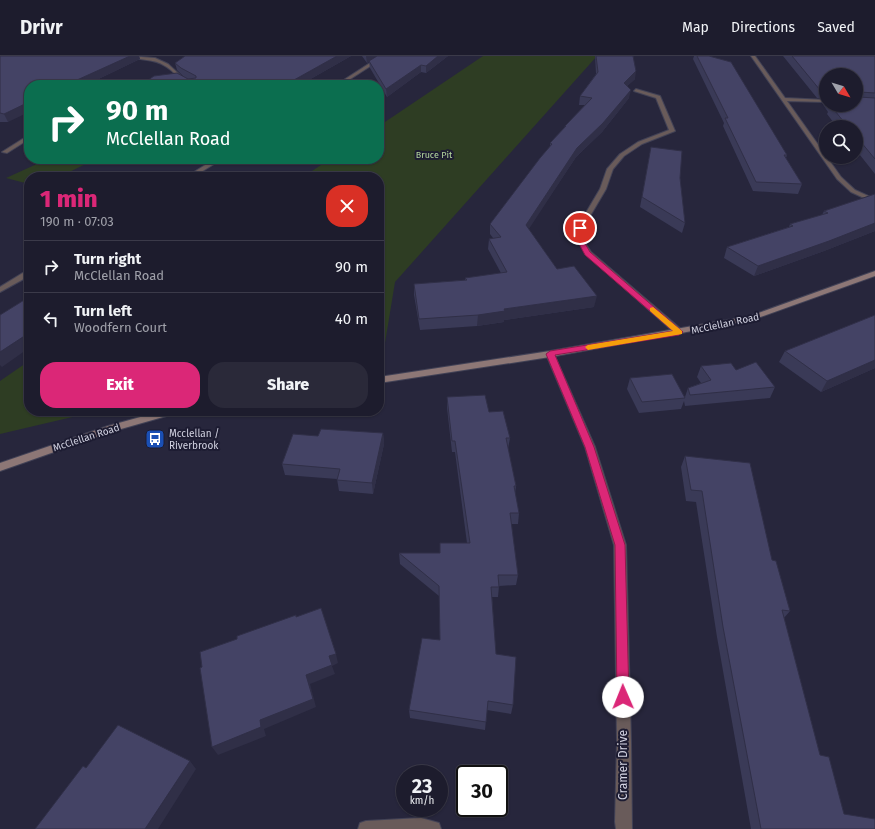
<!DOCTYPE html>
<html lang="en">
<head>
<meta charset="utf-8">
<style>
  :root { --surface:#1d1c2d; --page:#2a2939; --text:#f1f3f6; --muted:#a0a1aa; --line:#3b3a49; --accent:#db2777 }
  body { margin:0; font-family:"Fira Sans",sans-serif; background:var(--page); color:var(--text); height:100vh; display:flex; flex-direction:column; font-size:15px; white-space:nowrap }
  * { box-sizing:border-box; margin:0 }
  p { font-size:13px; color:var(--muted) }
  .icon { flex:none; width:22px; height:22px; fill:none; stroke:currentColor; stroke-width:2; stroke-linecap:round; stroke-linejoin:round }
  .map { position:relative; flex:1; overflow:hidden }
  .drawer { position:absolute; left:24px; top:116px; width:360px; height:244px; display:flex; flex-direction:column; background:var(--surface); border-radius:16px; box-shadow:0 1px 3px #0004,0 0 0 1px var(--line) }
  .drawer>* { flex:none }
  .hud { position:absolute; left:24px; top:24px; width:360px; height:84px; border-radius:16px; box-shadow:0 1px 3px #0004,0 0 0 1px var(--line); background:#0b6e4f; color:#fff; overflow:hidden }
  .needle { width:26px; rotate:128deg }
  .buttons { position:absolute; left:819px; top:12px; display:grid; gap:8px }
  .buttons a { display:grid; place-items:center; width:44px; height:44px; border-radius:50%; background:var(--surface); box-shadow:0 1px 3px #0004,0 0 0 1px var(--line); font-size:20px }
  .speed { position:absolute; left:396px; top:709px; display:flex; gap:8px; font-size:20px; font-weight:700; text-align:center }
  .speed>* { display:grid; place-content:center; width:52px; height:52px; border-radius:50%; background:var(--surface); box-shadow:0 1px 3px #0004,0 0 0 1px var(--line); line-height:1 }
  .speed small { font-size:10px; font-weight:400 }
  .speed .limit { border:2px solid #111; border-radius:6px; background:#fff; color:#111 }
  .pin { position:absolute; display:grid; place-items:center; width:34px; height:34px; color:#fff; margin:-17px; border:2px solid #fff; border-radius:50%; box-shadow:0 1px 4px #0007 }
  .me { position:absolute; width:44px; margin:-22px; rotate:359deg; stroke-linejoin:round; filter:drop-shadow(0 0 3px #0008) }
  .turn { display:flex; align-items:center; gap:14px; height:84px; padding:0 16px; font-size:18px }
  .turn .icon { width:52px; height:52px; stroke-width:2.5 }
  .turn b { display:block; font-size:28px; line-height:34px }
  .round { display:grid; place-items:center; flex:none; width:42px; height:42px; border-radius:16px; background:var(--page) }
  .summary { display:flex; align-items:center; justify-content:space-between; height:68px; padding:0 16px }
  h1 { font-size:24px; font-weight:800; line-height:30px; color:var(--accent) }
  .cta { display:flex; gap:8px; margin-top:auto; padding:8px 16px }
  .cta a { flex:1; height:46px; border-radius:16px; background:var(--accent); color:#fff; font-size:16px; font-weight:800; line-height:46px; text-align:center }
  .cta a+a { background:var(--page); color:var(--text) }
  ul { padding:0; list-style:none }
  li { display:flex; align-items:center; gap:12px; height:52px; padding:0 16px; border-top:1px solid var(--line) }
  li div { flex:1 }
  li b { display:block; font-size:15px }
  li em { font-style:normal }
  header { display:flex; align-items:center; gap:24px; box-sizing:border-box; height:56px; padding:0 20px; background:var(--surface); border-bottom:1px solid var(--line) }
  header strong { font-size:19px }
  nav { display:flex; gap:22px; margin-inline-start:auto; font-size:14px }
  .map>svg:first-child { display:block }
  .green { fill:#2e3d23 }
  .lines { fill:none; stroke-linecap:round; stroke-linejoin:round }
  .street-casing { stroke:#424256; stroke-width:2 }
  .secondary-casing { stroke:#424256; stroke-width:2 }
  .street { fill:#695b5a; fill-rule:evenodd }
  .secondary { fill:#8d7776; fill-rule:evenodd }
  .wall { fill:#3a3a57; fill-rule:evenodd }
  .shaded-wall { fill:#302f47 }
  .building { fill:#444365; stroke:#302f47 }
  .route { fill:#db2777; stroke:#8e194d }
  .slow { fill:#f59e0b }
  .labels { text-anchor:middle; stroke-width:4; stroke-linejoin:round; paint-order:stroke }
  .far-park-label { font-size:9px; fill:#b5d89e; stroke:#1d1c32 }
  .street-label { font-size:10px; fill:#d2d2e1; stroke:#1d1c32 }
  .poi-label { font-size:10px; fill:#d2d2e1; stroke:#1d1c32; text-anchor:start }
  .near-street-label { font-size:12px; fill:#d2d2e1; stroke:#1d1c32 }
</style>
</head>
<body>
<header>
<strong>Drivr</strong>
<nav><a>Map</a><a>Directions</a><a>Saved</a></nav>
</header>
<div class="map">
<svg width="875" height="773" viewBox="0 0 875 773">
  <rect width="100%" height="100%" fill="#27263c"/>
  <path class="green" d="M483,0h114l-202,226 -10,61 -6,2v-168h-76l27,-18h49v-33z
    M48,103h48l-37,18h-30v7l-23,-6z
    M29,305v50h69l-98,23v-53z"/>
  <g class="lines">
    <g class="street-casing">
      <path id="street" d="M128,0l27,2 13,6 14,13 15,8c-15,0 -20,-12 -32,-19 -11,-8 -26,-5 -37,-10z
        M381,0h5l-45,29h-5z
        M751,0h4l30,42 41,2v2l-39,-1 54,76 14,13 20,9v4l-24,-11 -14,-13z
        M160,24l-2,2 -28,3 2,-1z
        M636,33l24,7 15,35 -33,13 -18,12 -11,13 -7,20 -23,39v12l8,12 91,78 1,2 -4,2h-3l-90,-80 -9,-14v-12l23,-39 7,-20 13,-15 18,-12 31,-12 -13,-32 -22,-7z
        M29,79v4l-22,14 -5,-1z
        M215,103h7l-29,18h-7z
        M26,215h3v5l-29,16v-5z
        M550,295l4,3 41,93 31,98 5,197 1,87h-16l-1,-7 2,-80 -3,-197 -29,-98 -39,-93z
        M421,762l18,5 2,6h-83l2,-6 6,-2z"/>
    </g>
    <g class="secondary-casing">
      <path id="secondary" d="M875,215v5l-123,44 -202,37 -171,26v-6l171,-26 200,-35z
        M162,355h17l-2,2 -63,18 -114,40v-8l108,-37z"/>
    </g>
    <use href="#street" class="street"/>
    <use href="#secondary" class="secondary"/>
  </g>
  <path class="wall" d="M0,0h139l1,3 -54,26h-57l-21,37h-8z
    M351,0l-51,29h-159l42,-9 -6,-6 -2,-7z
    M362,0h86l-22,17 -5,-1 -34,25 -17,-29 -1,-6 -2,1z
    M595,0h38l2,23 -8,7 2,12 -27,34 -26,25 -48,72 29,40 37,38 -90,13v2l-27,4 -57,4 -6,-35v-11l51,-4v-2l36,-5 -13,-24 1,-10 4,-1 -3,-4v-10l60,-77v-4l14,-15 1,-2 20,-21h-6l1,-9 16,-22z
    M694,0h15l78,99 -1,3 16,26 -4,10 -45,-3 -30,-65 1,-3 -31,-64z
    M783,0h92v118l-19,-24v-23h-19l-10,-13 1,-2 -6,-9 1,-4 -6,-1zM826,19l30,30h-30z
    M651,91l29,31 5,45 -3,10 -42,-26z
    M875,138v37l-51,20 -70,25 -30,-18 3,-11 62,-20 1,-3 32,-9 2,-4z
    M875,259v53l-54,24 -42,-30 6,-11z
    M701,310l35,4 39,17 -5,11 -85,8 -1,-5 -3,8 -42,4 -12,-24 3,-11 55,19 3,-9 13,-5 -4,-6z
    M447,341l42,15 21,26 -2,11 8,37 -1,8 4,19 -1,11h-7l7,51 -2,10 -17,1 -1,11h-6l4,57 17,51 -2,9 -24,-4 -2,20 -75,-12 -1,-8 31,-70 -1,-44 -39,-32 -1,-11h41l27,-10 -12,-91h-3l-5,-44z
    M383,377l1,11 -11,50 -34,-3 -2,-12 -52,-4 -3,-11 36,-28z
    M685,400l87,104 18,51 -6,7 36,137 24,59 31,15h-124l-34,-192 -21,-135 -10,-1 -5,-34z"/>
  <path class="shaded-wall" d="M130,0h9l1,3 -54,26h-20z
    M337,0h14l-51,29h-15z
    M366,0h12l-11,7z
    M438,0h10l-22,17v-7z
    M421,9v7l-34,25 -1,-8z
    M636,15l-1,8 -13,12 2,-8z
    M631,34l-2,8 -27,34 -26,25 -51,78 1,-10 51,-77z
    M29,46v10l-21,10 -4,-8z
    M875,167v8l-51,20 -70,25 4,-10z
    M597,240l-3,11 -90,13v2l-27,4 1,-11 26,-6z
    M29,277v15l-27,19 -2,-2v-13z
    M875,304v8l-54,24 6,-11z
    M383,377l1,11 -11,50 -1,-11z
    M336,598l2,9 -6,3 3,8 -25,10 6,23 -52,22 2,7 -48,19 -6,-8 48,-27 46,-45 23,-19z
    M190,705l6,8 -38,60h-13z"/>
  <path class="building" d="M0,0h130l-64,29h-37v17l-25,12 -4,-1z
    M185,0h152l-52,29h-144l13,-9 23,-3 11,6 8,-1v-2l-15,-8 -6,-5z
    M377,0h61l-12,10 -5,-1 -35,24 -17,-28z
    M596,0h37l3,15 -12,12 7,7 -28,33 -26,25 -51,77 31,44 17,-3 23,30 -93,13 1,2 -27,4 -59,4 -5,-35 53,-4 -2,-2 42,-6 -18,-33 12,-2 -11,-13 50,-66 12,-14 -2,-1 16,-17h-1l27,-28 -12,-2 18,-24z
    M697,0h12l22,6 56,93h-3l18,29 -46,-2 -31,-64h3z
    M792,0h83v37l-15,-1 -1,5 16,1v61l-19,-23v-9h-8l-17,-21h3l-1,-1h23v-30h-30v16l-6,-1z
    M651,91l31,4 -2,27 5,45 -43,-26z
    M875,138v29l-46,18 -71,25 -31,-19 66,-21 -3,-2 38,-11 -4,-2z
    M29,241v36l-29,19v-37z
    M875,259v45l-48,21 -42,-30z
    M756,306l19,25 -85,8 -2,-7 23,-8 -10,-14 30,-3 5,7z
    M672,318l13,24 -43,4 -12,-24z
    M485,339l4,17 14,-1 7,27h-4l10,48h-2l5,27h-9l8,62h-20l1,12h-8l5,67 20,3 -3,48 -25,-4 -2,21 -77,-12 13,-72 18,2 -1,-54 -40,-33h41v-10h30l-15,-102h-3l-5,-44z
    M321,373l62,4 -11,50 -35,-3 3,-11 -58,-5 11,-30 25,2z
    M685,400l65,7 22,97 4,1 14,50 -8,-1 38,145 9,2 15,57 31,5v10h-114l-38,-202 -21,-136 -11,-1z
    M321,552l15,46 -7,2 3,9 -26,10 7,24 -53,21 1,7 -49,20 -12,-79 2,-1 -2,-15 37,-13v-3l59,-21v2z
    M118,669l72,36 -45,68h-110l48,-63 3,2z"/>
  <path class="route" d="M580,170l3,2v12l7,12 93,80 -4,3 -124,20 39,92 31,98 4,152 -2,4 -4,2 -4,-2 -2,-4 -2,-152 -30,-98 -39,-93 4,-3 123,-20 -88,-76 -8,-15v-12z"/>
  <path class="slow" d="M653,251l29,24v3l-94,16 -3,-3 3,-2 85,-14 -23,-20v-3z"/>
  <defs>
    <g id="bus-square" transform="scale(1)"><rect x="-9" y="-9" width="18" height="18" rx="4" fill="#1a4fb4" stroke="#1d1c32"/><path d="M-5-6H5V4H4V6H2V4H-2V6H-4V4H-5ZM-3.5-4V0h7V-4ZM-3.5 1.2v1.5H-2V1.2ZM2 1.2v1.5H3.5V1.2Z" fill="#fff"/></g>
  </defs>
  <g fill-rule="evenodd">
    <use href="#bus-square" x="155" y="383"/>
  </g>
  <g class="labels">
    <g class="far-park-label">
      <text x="434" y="102">Bruce Pit</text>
    </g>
    <g class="street-label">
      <text transform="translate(725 267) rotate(-12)" y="4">McClellan Road</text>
      <text transform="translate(86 381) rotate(-18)" y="4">McClellan Road</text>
    </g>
    <g class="poi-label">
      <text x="169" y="381">Mcclellan /<tspan x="169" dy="12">Riverbrook</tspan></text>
    </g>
    <g class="near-street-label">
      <text transform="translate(623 709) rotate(-90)" y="4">Cramer Drive</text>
    </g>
  </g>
</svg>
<div class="buttons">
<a><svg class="needle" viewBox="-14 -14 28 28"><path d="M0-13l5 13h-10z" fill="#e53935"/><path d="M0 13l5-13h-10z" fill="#a0a1aa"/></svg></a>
<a><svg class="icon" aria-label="search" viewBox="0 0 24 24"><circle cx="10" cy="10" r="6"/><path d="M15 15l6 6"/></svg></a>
</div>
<div class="speed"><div>23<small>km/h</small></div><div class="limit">30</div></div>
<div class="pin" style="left:580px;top:172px;background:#d93025"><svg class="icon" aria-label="arrive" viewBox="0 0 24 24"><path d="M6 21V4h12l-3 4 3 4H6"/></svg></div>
<svg class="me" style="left:623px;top:641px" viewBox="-20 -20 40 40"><circle r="19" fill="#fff"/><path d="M0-13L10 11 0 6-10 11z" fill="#db2777"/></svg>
<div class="hud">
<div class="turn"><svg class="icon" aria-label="right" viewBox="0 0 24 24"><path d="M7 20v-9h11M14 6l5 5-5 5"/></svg><div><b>90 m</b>McClellan Road</div></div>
</div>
<section class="drawer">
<div class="summary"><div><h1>1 min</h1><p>190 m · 07:03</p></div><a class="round" style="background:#d93025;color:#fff"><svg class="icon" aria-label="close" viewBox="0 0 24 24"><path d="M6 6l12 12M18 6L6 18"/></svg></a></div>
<ul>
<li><svg class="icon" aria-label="right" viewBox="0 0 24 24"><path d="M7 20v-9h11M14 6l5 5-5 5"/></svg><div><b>Turn right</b><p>McClellan Road</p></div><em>90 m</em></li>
<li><svg class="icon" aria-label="left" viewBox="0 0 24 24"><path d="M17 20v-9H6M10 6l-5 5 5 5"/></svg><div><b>Turn left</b><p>Woodfern Court</p></div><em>40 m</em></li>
</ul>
<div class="cta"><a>Exit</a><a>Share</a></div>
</section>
</div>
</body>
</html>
